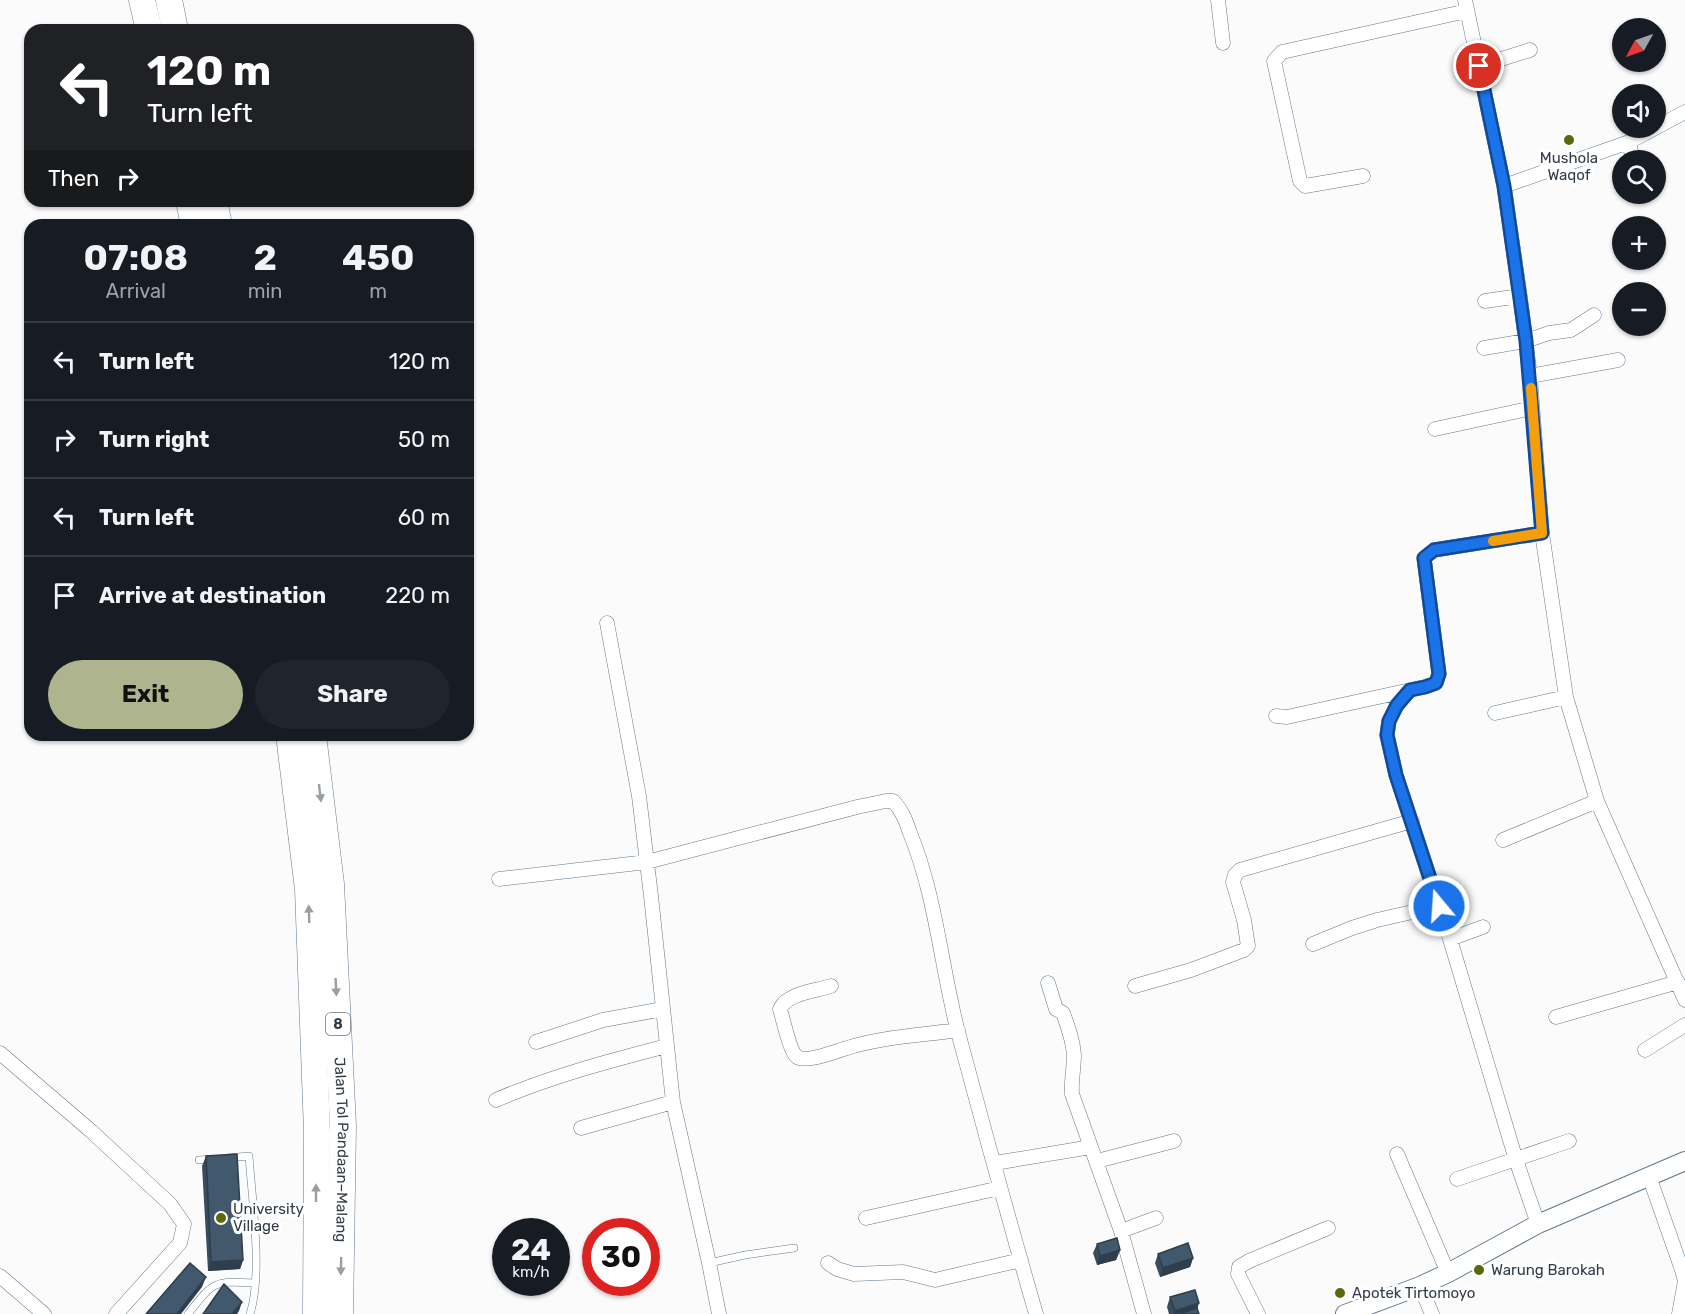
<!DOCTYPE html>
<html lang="en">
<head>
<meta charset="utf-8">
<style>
  :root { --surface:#171b24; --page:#20242c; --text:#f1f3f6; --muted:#9ea1a6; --line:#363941; --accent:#aeb48d }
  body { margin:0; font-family:Rubik,sans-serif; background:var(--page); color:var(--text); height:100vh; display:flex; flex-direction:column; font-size:22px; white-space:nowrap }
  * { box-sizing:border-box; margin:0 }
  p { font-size:20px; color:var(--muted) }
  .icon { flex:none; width:33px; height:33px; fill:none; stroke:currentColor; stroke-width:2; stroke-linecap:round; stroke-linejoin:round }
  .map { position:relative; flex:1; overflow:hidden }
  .sheet { position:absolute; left:24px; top:219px; width:450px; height:522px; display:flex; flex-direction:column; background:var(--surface); border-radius:18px; box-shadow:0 2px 4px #0004 }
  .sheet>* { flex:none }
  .top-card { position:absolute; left:24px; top:24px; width:450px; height:183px; border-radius:18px; box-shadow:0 2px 4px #0004; background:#202124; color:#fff; overflow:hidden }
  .needle { width:39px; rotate:230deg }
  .controls { position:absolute; left:1612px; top:18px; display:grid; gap:12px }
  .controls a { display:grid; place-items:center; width:54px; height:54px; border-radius:50%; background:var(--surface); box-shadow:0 2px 4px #0004; font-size:30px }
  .speed { position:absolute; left:492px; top:1218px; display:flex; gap:12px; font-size:30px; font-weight:700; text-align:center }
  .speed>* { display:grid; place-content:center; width:78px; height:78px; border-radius:50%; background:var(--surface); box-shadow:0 2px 4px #0004; line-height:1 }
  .speed small { font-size:15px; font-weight:400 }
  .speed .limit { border:9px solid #d22; background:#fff; color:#111 }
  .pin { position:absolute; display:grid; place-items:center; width:51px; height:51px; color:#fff; margin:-26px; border:3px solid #fff; border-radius:50%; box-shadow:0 2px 6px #0007 }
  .me { position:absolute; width:66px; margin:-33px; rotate:342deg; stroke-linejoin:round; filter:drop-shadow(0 0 4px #0008) }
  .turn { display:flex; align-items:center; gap:21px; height:126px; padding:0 24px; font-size:27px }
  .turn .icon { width:78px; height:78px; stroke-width:2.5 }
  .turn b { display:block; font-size:42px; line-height:51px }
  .then { display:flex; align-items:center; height:57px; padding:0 24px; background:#0003; gap:12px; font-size:22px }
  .eta { display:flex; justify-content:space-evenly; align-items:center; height:102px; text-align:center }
  .eta b { font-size:36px; font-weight:700; line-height:42px }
  .primary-button { display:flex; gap:12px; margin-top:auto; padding:12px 24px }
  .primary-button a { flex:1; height:69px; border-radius:36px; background:var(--accent); color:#111; font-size:24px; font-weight:700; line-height:69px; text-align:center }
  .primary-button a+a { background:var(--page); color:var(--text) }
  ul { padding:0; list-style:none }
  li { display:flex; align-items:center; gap:18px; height:78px; padding:0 24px; border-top:2px solid var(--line) }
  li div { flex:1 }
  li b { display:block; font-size:22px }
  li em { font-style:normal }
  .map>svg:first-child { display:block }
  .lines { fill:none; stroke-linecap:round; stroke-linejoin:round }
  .service-casing { stroke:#627990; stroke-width:8 }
  .minor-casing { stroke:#627990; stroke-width:15 }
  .tertiary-casing { stroke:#627990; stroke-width:20 }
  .motorway-casing { stroke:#627990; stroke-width:27 }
  .service { stroke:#fff; stroke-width:7 }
  .minor { stroke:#fff; stroke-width:14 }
  .tertiary { stroke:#fff; stroke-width:18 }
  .motorway { stroke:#fff; stroke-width:26 }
  .wall { fill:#384c5e }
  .shaded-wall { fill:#2e3e4c }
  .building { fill:#41586d; stroke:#2e3e4c; stroke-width:1.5 }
  .oneway { fill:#989ea2 }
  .route-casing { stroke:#114b97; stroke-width:15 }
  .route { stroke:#1a73e8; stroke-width:10 }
  .slow { stroke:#f59e0b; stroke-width:10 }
  .poi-dot { fill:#5c670c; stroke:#fff; stroke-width:2 }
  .labels { text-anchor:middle; stroke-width:6; stroke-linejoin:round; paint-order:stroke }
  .shield { fill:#fff; stroke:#70767e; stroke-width:1.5 }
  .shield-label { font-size:14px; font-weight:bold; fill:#323c46 }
  .poi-label { font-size:15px; fill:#323c46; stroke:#fff; text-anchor:start }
  .street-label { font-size:15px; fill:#323c46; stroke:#fff }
</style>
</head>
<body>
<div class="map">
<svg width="1685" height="1314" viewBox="0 0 1685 1314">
  <rect width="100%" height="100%" fill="#fbfbfb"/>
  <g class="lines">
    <g class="service-casing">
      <path id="service" d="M227,1158l22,-2c3,44 14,118 1,158
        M199,1160l14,-1
        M709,1263l36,-8 49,-7
        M188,1314c26,-33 25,-33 67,-31"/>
    </g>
    <g class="minor-casing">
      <path id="minor" d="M1218,0l5,43
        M1465,0l39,186 16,110 10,80 12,157 24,164 31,104 88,199
        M1479,66l51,-16
        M1629,142l4,18
        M1363,176l-58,10 -5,-5 -26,-120 8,-9 185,-41
        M1504,186l125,-44 56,-30
        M1485,301l35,-5
        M1484,348l42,-7 23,-8 22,-3 23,-15
        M1530,376l88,-16
        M1435,429l97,-21
        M607,623l32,173 12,100 22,206 36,161 10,51
        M1410,690l-13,15 -8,16 -2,14 9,40 54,164 66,221 22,64
        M1495,713l71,-16
        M1276,716l11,1 137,-30 12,-4 3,-9 -15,-116 10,-8 108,-17
        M1503,840l94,-39
        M499,879l148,-17 210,-55 29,-6h7c9,9 13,20 17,32 26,63 31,133 48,199 25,94 51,188 78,282
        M1450,939l33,-12
        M1313,944l39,-16 25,-8 62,-14
        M1048,983l8,26 7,4c5,14 10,27 11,42 0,13 -3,26 -2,39l49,137 23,83
        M831,986c-15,5 -44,7 -51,23 3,10 10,43 17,48 10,6 39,-6 50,-9 33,-11 76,-13 111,-18
        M1135,986l56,-16 53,-20 4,-4 -4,-26 -11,-38 2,-7 5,-5 172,-49
        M1556,1017l122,-35
        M536,1042l67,-22 60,-11
        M1645,1050l40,-25
        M0,1053l91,78 79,73 14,20 -4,19 -64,71
        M496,1100c56,-24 113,-39 171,-54
        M581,1128l92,-26
        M1397,1154l51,119
        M1097,1161l77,-20
        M995,1163l96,-16
        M1649,1176l33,94 3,11 -6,33
        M1457,1179l112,-38
        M866,1218l134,-30
        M1121,1231l35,-13
        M828,1263l9,6 17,5 49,-2 32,8 86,-20
        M0,1276l44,38
        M1420,1286l12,28
        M1258,1314l-20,-40 1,-7 10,-6 79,-33"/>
    </g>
    <g class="tertiary-casing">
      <path id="tertiary" d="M1345,1314l75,-28 28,-13 90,-49 147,-63"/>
    </g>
    <g class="motorway-casing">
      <g id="motorway">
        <path d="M142,0l7,30"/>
        <path d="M169,0l6,30"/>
        <path d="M189,201l5,24"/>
        <path d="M214,201l5,24"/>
        <path d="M289,735l19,154 9,243 -1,182"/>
        <path id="s1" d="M313,735l18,149 12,242 -3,188"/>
      </g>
    </g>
    <use href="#service" class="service"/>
    <use href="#minor" class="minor"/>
    <use href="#tertiary" class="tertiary"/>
    <use href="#motorway" class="motorway"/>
  </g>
  <path class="wall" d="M206,1156l37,104 -3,9 -32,2 -6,-105z
    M1097,1244l23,6 -4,10 -19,5 -4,-12z
    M1158,1254l35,4 -3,9 -30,10 -5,-14z
    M1170,1297l27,11 2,6h-30l-2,-7z"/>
  <path class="shaded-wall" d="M1120,1250l-4,10 -19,5 3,-9z
    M1193,1258l-3,9 -30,10 3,-9z
    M243,1260l-3,9 -32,2 3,-9z
    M206,1277l-4,10 -21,27h-4z
    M242,1302l-3,9 -2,3h-5z
    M1199,1303l-3,10 -22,1 1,-3z"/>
  <path class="building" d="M237,1154l6,106 -32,2 -5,-106z
    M1117,1238l3,12 -20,6 -3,-12z
    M1188,1243l5,15 -30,10 -5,-14z
    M190,1263l16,14 -29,37h-31z
    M224,1284l18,18 -10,12h-29z
    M1195,1290l4,13 -24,8 -5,-14z
    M1197,1308l2,6h-17v-1z"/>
  <defs><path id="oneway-solid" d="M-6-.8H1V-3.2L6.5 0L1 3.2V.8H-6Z" transform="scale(1.5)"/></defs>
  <g class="oneway">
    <use href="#oneway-solid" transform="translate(320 793) rotate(83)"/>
    <use href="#oneway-solid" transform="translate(309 914) rotate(-92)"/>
    <use href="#oneway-solid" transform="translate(336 987) rotate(87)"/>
    <use href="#oneway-solid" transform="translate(316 1193) rotate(-90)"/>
    <use href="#oneway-solid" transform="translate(341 1266) rotate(91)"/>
  </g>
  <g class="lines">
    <g class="route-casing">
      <path id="route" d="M1439,906l-43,-131 -9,-40 2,-14 8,-16 13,-15 15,-3 11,-4 3,-9 -15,-116 10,-8 108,-17 -16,-192 -22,-155 -25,-120"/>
    </g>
    <use href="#route" class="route"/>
    <path class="slow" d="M1493,541l49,-8 -11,-145"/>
  </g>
  <g class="poi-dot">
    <circle cx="1569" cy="140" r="6"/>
    <circle cx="221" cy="1218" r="6"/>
    <circle cx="1479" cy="1270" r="6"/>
    <circle cx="1340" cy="1293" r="6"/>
  </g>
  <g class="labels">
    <rect class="shield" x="326" y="1013" width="24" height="22" rx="4.5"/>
    <g class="shield-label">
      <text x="338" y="1029">8</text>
    </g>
    <g class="poi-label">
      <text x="1569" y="163" text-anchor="middle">Mushola<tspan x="1569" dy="17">Waqof</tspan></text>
      <text x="233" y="1214">University<tspan x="233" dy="17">Village</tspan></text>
      <text x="1491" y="1275">Warung Barokah</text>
      <text x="1352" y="1298">Apotek Tirtomoyo</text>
    </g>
    <g class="street-label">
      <text dy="5" stroke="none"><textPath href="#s1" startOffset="416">Jalan Tol Pandaan–Malang</textPath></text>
    </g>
  </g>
</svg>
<div class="controls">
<a><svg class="needle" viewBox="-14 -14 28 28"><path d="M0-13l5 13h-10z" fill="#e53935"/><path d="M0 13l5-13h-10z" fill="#9ea1a6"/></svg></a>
<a><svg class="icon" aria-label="sound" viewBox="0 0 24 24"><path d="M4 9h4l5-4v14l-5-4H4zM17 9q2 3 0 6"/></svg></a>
<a><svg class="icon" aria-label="search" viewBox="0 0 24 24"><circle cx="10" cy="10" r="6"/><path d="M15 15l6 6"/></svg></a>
<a>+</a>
<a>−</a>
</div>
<div class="speed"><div>24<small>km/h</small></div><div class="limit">30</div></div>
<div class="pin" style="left:1479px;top:66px;background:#d93025"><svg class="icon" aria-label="arrive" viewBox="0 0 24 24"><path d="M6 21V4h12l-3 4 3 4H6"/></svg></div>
<svg class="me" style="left:1439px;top:906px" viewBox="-20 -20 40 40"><circle r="17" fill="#1a73e8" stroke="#fff" stroke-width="3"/><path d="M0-11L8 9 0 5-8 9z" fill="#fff"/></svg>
<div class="top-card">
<div class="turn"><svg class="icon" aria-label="left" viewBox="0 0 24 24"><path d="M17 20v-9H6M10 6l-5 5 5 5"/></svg><div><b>120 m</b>Turn left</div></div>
<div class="then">Then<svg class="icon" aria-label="right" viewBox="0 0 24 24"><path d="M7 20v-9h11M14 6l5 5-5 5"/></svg></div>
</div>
<section class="sheet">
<div class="eta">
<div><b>07:08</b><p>Arrival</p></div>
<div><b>2</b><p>min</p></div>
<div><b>450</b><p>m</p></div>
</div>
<ul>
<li><svg class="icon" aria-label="left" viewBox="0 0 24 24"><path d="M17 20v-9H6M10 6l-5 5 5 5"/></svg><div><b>Turn left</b></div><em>120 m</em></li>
<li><svg class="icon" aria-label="right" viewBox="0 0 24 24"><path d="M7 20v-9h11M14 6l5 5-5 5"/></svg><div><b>Turn right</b></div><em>50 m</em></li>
<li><svg class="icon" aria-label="left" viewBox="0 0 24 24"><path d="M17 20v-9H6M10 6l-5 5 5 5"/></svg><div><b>Turn left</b></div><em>60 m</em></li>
<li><svg class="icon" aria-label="arrive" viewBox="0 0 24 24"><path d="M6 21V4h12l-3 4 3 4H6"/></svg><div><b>Arrive at destination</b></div><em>220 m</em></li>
</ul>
<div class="primary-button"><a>Exit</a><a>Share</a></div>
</section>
</div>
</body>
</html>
